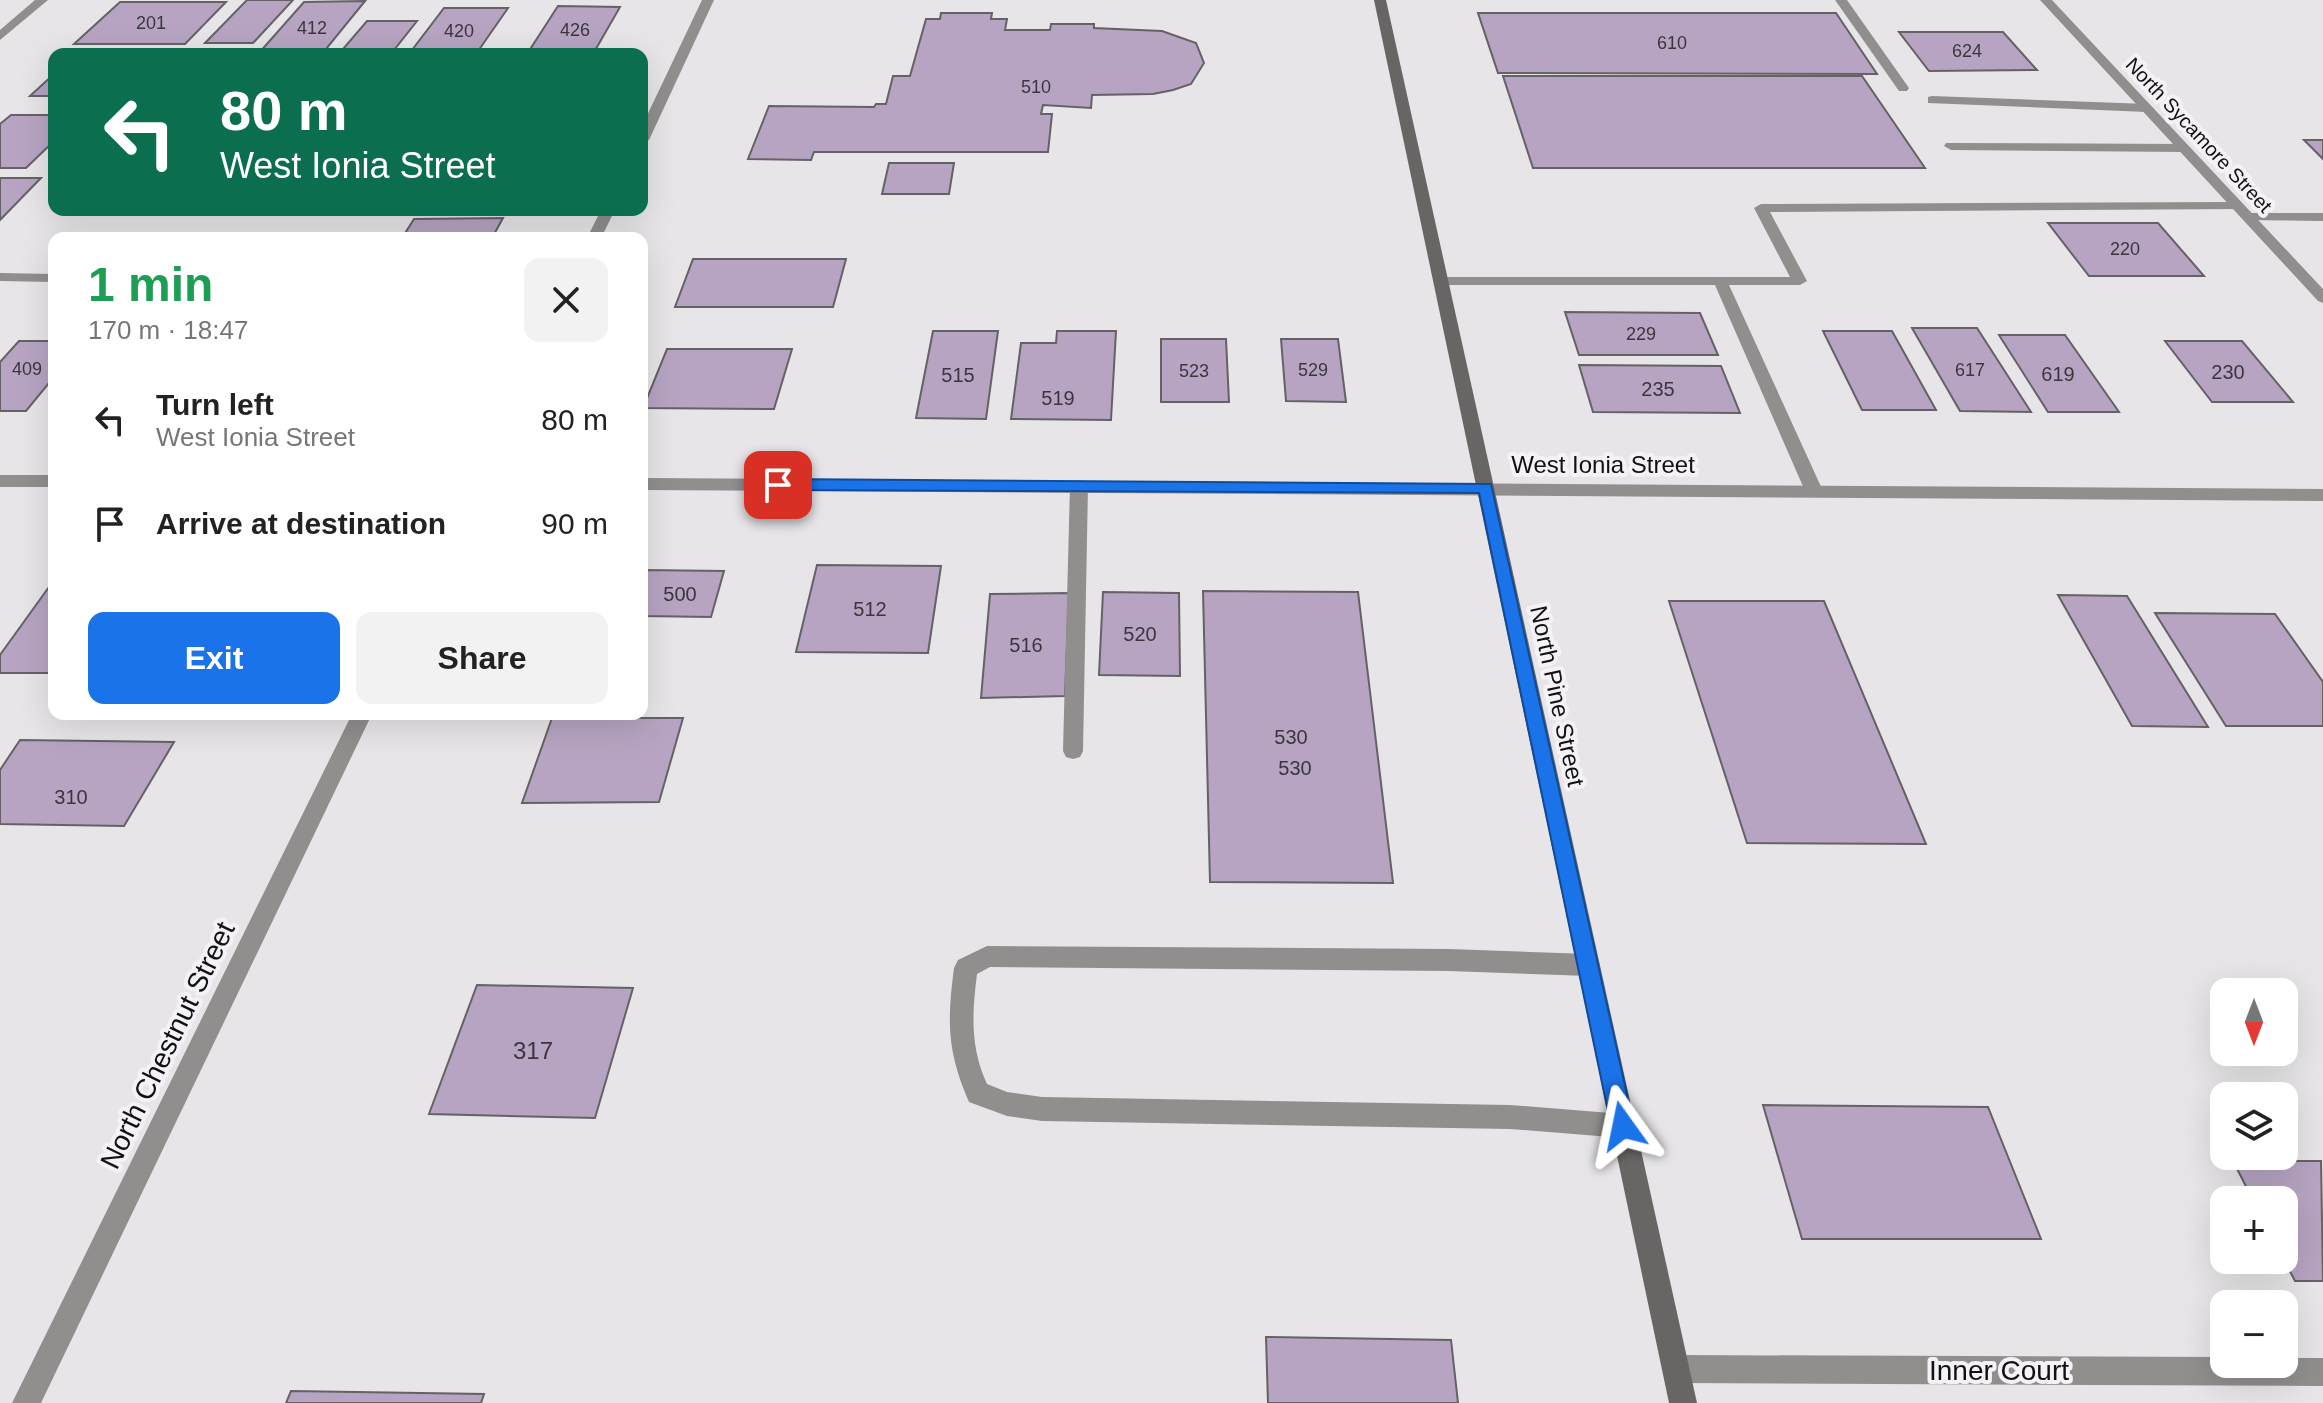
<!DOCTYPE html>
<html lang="en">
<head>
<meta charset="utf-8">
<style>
  :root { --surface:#fff; --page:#f2f2f2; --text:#222; --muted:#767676; --accent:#1a73e8 }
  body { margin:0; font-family:Helvetica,sans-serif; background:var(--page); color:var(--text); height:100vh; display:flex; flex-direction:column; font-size:30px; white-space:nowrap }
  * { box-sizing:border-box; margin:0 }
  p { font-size:26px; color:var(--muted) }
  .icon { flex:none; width:44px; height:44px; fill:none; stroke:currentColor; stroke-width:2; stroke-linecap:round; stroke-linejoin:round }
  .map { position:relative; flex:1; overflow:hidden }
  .details { position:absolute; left:48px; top:232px; width:600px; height:488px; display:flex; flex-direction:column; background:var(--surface); border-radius:16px; box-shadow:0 8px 32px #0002 }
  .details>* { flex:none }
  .hud { position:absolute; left:48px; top:48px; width:600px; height:168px; border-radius:16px; box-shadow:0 8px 32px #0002; background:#0b6e4f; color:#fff; overflow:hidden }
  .needle { width:52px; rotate:180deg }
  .buttons { position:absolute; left:2210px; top:978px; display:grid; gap:16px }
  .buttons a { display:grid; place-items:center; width:88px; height:88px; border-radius:16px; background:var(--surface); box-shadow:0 8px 32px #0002; font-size:40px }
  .pin { position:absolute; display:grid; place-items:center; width:68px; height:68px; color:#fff; margin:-34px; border-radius:16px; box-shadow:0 4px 12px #0006 }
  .me { position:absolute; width:88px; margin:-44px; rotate:348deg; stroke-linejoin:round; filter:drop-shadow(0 0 6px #0008) }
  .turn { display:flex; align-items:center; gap:28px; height:168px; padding:0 40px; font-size:36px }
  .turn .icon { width:104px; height:104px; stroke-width:2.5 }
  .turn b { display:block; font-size:56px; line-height:68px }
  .round { display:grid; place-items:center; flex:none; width:84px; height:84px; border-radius:16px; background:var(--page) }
  .head { display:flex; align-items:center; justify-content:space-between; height:136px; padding:0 40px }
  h1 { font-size:48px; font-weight:600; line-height:60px; color:#1e9e55 }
  .primary-button { display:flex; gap:16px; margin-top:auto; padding:16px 40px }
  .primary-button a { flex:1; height:92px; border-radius:16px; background:var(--accent); color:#fff; font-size:32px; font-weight:600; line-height:92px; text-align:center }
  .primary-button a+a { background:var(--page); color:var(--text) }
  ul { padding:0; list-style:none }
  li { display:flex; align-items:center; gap:24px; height:104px; padding:0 40px }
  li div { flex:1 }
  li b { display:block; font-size:30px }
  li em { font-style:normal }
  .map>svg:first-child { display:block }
  .building { fill:#b6a4c2; stroke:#646265; stroke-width:2 }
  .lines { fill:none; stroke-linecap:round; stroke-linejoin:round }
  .lane { fill:#908f8e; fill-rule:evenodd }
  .street { fill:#908f8e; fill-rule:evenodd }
  .secondary { fill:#676664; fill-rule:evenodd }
  .route { fill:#1a73e8; stroke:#114b97; stroke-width:2 }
  .labels { text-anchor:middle; stroke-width:8; stroke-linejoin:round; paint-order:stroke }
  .far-number-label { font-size:18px; fill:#3b363e }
  .far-street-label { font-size:20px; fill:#121112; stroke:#f4f2f6 }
  .number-label { font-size:20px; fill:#3b363e }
  .street-label { font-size:24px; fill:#121112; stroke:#f4f2f6 }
  .near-number-label { font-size:24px; fill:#3b363e }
  .near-street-label { font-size:28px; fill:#121112; stroke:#f4f2f6 }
</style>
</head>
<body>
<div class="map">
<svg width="2323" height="1403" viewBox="0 0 2323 1403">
  <rect width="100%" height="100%" fill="#e7e5e8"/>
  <path class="building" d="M247,0h46l-40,43h-48z
    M365,1l-43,53h-64l46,-52z
    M120,2h106l-41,42h-111z
    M558,6l62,1 -27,47h-66z
    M444,8h64l-32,46h-67z
    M941,13h51l-1,6h16l-2,11h45l1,-6h43v4l68,3 34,12 8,20 -13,21 -18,6 -20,4 -61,1 -1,13 -48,-3 -2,9h11l-4,38h-234l-3,8 -63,-1 21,-53 105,1 2,-3h10l7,-28h17l16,-57h14z
    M1478,13h358l41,61 -379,-1z
    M367,21h50l-23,29 -51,-1z
    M1899,32h104l34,38 -108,1z
    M54,74v22h-24z
    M1503,76h359l63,92h-392z
    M11,115h43v26l-28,27h-26v-44z
    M2304,140h19v19z
    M889,163h65l-5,31h-67z
    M0,178h41l-41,42z
    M503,218l-11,20h-90l12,-19z
    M2048,223h110l46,53h-115z
    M693,259h153l-13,48h-158z
    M1565,312l135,1 18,42h-139z
    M1912,328h65l54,84 -71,-1z
    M933,331h65l-12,88 -70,-1z
    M1057,331h59l-5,89 -100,-1 10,-76h35z
    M1823,331h69l44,79h-74z
    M1999,335h66l54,77h-71z
    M1161,339h65l3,63h-68z
    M1281,339h57l8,63 -60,-1z
    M19,341h35v36l-28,34h-26v-49z
    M2165,341h77l51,61h-81z
    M667,349h125l-18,60 -131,-1z
    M1579,365l142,1 19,47 -147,-1z
    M817,565l124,1 -13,87 -132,-1z
    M642,570l82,1 -13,46 -69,-1z
    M54,580v93h-54v-18z
    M1203,591l155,1 35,291 -183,-1z
    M1103,592l76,1 1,83 -81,-1z
    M1069,593l-4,103 -84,2 9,-104z
    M2058,595l69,1 81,131 -76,-1z
    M1669,601h155l102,243 -179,-1z
    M2155,613l120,1 48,68v44h-97z
    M552,718h131l-24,84 -137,1z
    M20,740l154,2 -50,84 -124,-2v-54z
    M477,985l156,3 -38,130 -166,-4z
    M1763,1105l225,2 53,132h-239z
    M2233,1161h88l2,120h-28l-11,-21v-60h-31z
    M1266,1337l185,3 7,63h-190z
    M291,1391l193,3 -3,9h-195z"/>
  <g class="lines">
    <path class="lane" d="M1835,0h12l62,88 -2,3h-8z
      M1932,96l215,8 6,4 -6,4 -219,-9v-6z
      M1946,143l238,1 7,4 -7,4 -233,-2 -7,-4z
      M2237,202l7,4 -2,3 -472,3 37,69 -7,4h-71l94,206 -9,6 -9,-6 -90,-206h-274l-7,-4 7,-4h349l-36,-69 7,-4z
      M2248,213h75v8l-80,-1v-6z
      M0,273l54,1v8l-54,-1z
      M1079,480l9,6 -5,265 -3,6 -7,2 -7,-2 -3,-6 7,-265z
      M987,946l462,3 139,5 8,4 4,7 -4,7 -8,4 -139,-5 -459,-4 -13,7c-5,39 -7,73 10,110l20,8 35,5 468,8 113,9 9,3 4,9 -4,9 -9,3 -113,-9 -468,-8 -35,-5 -38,-14c-22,-51 -22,-80 -15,-134l4,-8z
      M1676,1355l548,2v7h60v-6h39v28l-647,-3 -10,-4 -4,-10 4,-10z"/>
    <path class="street" d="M35,0h13l-48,40v-10z
      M702,0h12l-65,140 -7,4v-18z
      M2040,0h12l271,289v14l-5,-2z
      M601,210h14l-14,28h-14z
      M0,475h54v12h-54z
      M642,478l1681,11v12l-1681,-11z
      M352,714h20l-331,689h-29z"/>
    <path class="secondary" d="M1374,0h12l311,1403h-28z"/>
  </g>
  <path class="route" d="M778,479l713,5 143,642 -3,8 -8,3 -8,-3 -4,-8 -132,-633 -701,-3 -8,-5z"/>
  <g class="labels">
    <g class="far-number-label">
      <text x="151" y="29">201</text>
      <text x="312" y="34">412</text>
      <text x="575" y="36">426</text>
      <text x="459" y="37">420</text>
      <text x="1672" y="49">610</text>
      <text x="1967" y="57">624</text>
      <text x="1036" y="93">510</text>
      <text x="2125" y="255">220</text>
      <text x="1641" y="340">229</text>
      <text x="27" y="375">409</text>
      <text x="1313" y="376">529</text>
      <text x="1970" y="376">617</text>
      <text x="1194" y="377">523</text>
    </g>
    <g class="far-street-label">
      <text transform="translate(2199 135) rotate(47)" y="7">North Sycamore Street</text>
    </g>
    <g class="number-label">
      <text x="2228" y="379">230</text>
      <text x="2058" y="381">619</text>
      <text x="958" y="382">515</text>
      <text x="1658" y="396">235</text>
      <text x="1058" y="405">519</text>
      <text x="680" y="601">500</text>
      <text x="870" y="616">512</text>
      <text x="1140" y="641">520</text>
      <text x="1026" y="652">516</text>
      <text x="1291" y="744">530</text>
      <text x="1295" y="775">530</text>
      <text x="71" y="804">310</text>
    </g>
    <g class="street-label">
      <text x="1603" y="473">West Ionia Street</text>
      <text transform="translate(1557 696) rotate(78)" y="8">North Pine Street</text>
    </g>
    <g class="near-number-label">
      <text x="533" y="1059">317</text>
    </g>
    <g class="near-street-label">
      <text transform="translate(167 1045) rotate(-64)" y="10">North Chestnut Street</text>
      <text x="1999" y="1380">Inner Court</text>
    </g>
  </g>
</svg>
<div class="buttons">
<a><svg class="needle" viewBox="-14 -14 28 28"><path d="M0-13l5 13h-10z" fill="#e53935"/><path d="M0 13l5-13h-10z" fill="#767676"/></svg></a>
<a><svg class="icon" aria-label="layers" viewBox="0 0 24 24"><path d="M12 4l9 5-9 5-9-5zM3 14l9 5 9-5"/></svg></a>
<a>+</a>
<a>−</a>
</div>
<div class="pin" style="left:778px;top:485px;background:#d93025"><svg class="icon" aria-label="arrive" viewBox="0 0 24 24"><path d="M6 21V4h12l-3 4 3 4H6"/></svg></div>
<svg class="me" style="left:1623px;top:1126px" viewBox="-20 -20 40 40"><path d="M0-17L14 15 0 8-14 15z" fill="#1a73e8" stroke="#fff" stroke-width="4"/></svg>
<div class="hud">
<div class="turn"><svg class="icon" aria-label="left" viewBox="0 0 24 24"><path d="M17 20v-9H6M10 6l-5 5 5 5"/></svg><div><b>80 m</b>West Ionia Street</div></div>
</div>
<section class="details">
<div class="head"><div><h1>1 min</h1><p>170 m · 18:47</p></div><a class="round"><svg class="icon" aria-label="close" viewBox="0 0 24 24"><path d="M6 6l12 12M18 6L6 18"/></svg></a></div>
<ul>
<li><svg class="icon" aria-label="left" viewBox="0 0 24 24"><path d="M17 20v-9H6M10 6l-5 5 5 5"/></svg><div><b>Turn left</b><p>West Ionia Street</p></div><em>80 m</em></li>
<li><svg class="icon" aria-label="arrive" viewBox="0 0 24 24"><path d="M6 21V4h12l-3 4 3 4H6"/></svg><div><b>Arrive at destination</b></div><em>90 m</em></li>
</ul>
<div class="primary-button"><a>Exit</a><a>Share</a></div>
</section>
</div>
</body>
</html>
